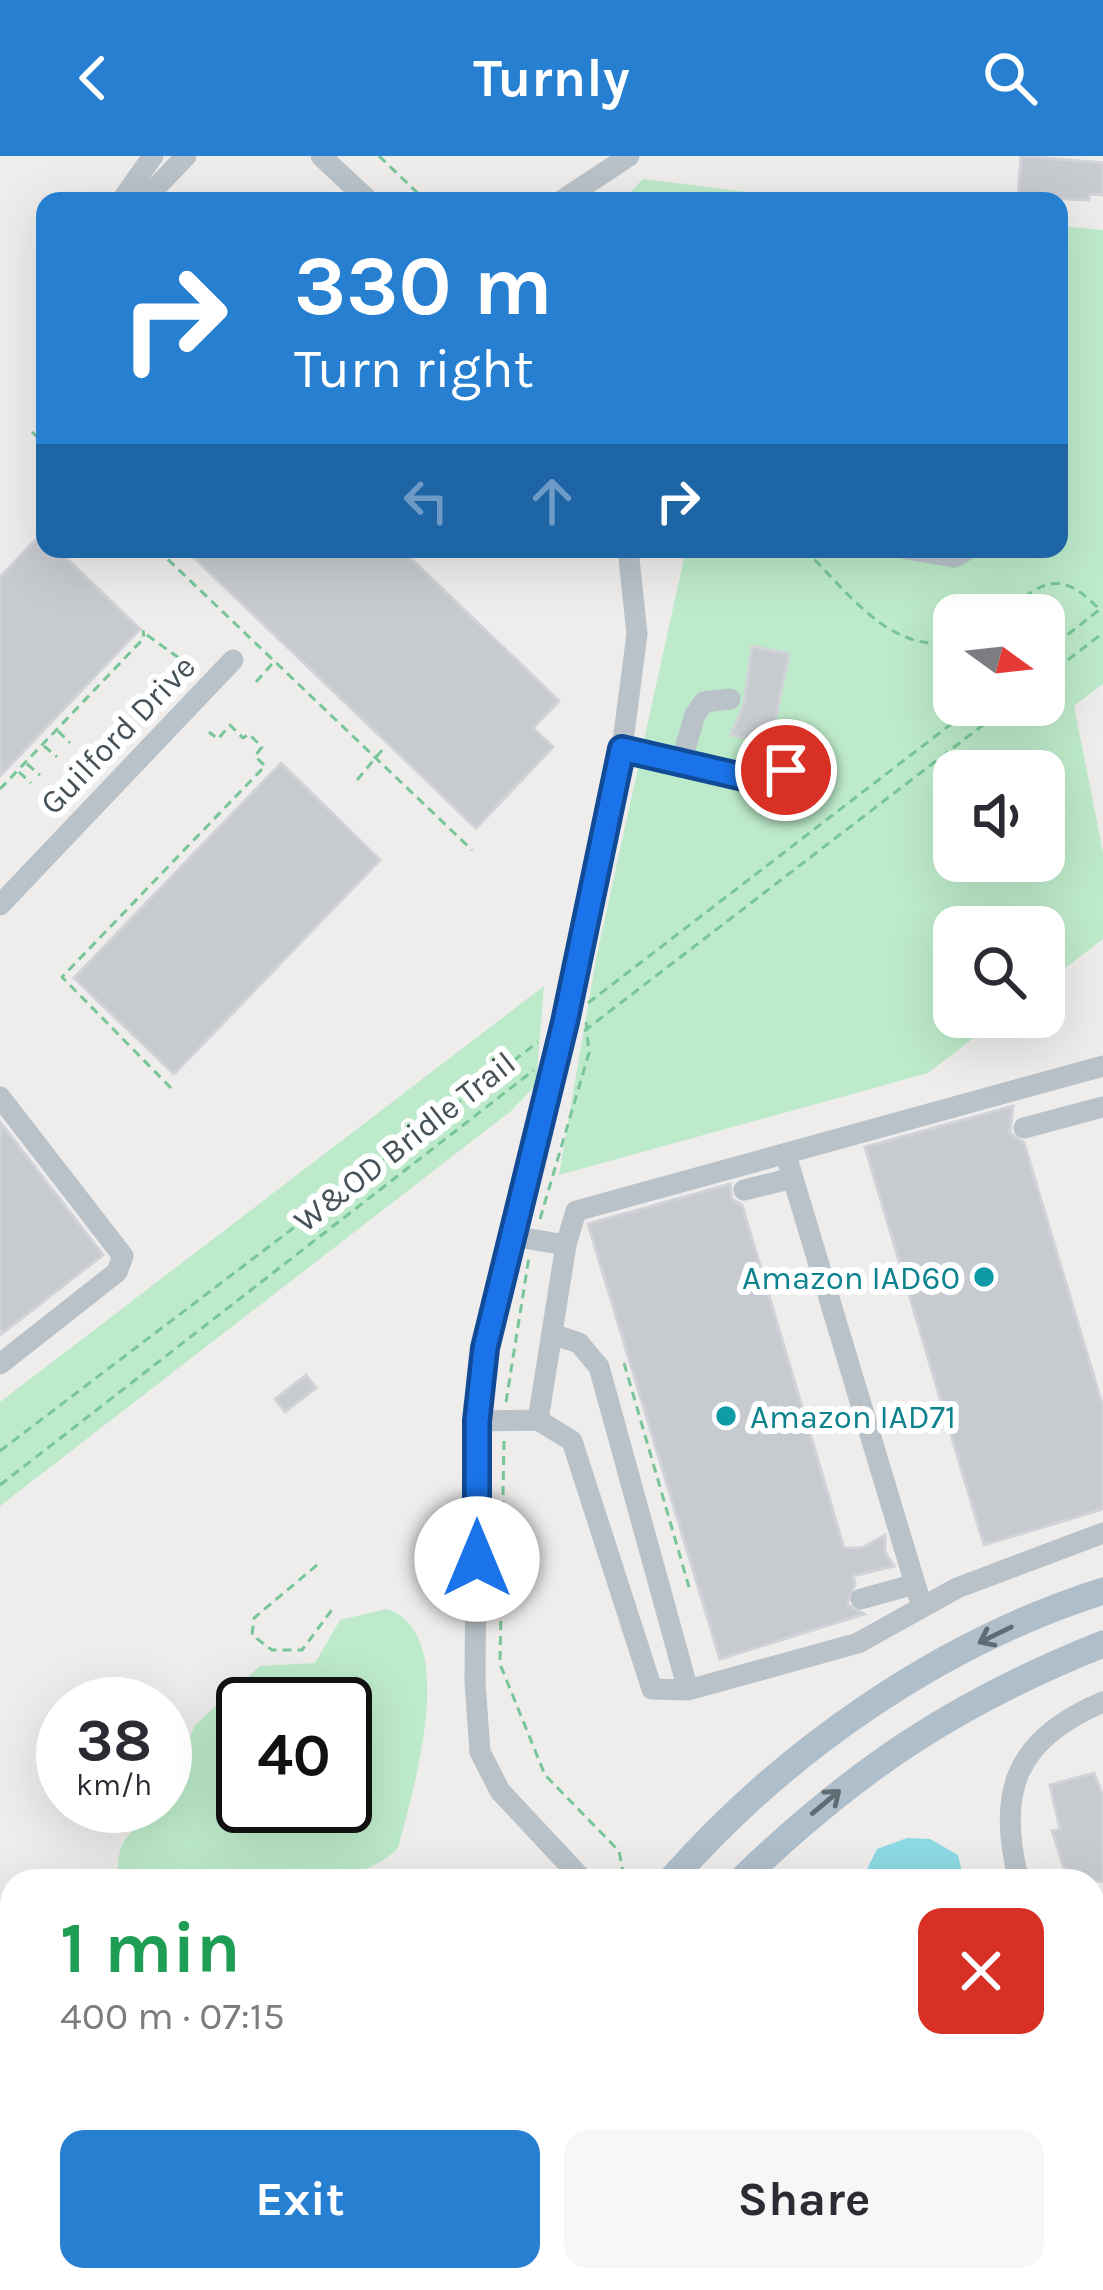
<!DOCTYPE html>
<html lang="en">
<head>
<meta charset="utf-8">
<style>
  :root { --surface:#fff; --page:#f7f7f7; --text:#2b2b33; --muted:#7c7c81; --accent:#267fd0 }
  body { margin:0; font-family:Karla,sans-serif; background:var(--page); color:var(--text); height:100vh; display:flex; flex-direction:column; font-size:45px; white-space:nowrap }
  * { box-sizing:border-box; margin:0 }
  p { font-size:39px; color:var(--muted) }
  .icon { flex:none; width:66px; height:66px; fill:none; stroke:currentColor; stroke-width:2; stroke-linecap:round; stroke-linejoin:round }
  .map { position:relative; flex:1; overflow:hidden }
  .side { position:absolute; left:0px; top:1713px; width:1104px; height:423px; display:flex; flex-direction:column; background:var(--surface); border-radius:36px 36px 0 0; box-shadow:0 12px 48px #0002 }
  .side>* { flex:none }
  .hud { position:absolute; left:36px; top:36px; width:1032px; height:366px; border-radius:24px; box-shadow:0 12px 48px #0002; background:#267fd0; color:#fff; overflow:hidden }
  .needle { width:78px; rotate:105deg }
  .fabs { position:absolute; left:933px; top:438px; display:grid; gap:24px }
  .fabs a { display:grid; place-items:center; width:132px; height:132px; border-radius:24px; background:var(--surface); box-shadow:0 12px 48px #0002; font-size:60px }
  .speed { position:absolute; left:36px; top:1521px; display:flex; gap:24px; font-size:60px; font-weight:700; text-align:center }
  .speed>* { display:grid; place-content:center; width:156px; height:156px; border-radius:50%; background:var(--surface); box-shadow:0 12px 48px #0002; line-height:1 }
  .speed small { font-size:30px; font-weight:400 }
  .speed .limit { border:6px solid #111; border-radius:18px; background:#fff; color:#111 }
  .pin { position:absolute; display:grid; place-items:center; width:102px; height:102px; color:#fff; margin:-51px; border:6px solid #fff; border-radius:50%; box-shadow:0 3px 12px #0007 }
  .me { position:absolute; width:132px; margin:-66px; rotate:0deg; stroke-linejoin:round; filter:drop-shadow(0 0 9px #0008) }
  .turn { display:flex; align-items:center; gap:42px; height:252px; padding:0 60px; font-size:54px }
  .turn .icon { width:156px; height:156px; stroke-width:2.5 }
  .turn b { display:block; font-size:84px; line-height:102px }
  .lanes { display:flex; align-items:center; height:114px; padding:0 60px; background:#0003; justify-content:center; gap:60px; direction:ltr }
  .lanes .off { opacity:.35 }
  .round { display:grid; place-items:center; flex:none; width:126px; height:126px; border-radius:24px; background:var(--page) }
  .headline { display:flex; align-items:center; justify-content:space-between; height:204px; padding:0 60px }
  h1 { font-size:72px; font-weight:700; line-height:90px; color:#1e9e55 }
  .primary-button { display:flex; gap:24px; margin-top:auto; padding:24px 60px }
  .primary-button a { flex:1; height:138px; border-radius:24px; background:var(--accent); color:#fff; font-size:48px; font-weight:700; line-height:138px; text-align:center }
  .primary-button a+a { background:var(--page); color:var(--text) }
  header { display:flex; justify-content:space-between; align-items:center; height:156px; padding:0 60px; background:var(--accent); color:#fff; font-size:54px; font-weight:700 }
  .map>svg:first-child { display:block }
  .green { fill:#bdeaca; fill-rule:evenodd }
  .water { fill:#8ddae4 }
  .building { fill:#c7cacf; stroke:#d1d3d8; stroke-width:3 }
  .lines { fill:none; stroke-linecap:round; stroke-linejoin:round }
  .path { stroke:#78c698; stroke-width:3; stroke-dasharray:9 6; stroke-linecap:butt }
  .minor { stroke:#b8c2c8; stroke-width:21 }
  .major { stroke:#aebeca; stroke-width:27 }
  .oneway { stroke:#606c74 }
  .route-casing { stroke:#114b97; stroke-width:30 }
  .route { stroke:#1a73e8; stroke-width:21 }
  .culture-dot { fill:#0f9aa8; stroke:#fff; stroke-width:4.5 }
  .labels { text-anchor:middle; stroke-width:12; stroke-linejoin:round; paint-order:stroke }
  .street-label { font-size:33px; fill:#465158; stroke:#fff }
  .culture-label { font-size:33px; fill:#0d838f; stroke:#fff; text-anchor:end }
</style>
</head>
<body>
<header><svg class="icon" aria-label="back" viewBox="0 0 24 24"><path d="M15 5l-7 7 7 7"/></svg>Turnly<svg class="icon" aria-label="search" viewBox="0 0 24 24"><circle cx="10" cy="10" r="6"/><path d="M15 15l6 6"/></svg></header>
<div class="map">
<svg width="1103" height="2134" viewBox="0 0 1103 2134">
  <rect width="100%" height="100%" fill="#efecec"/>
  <path class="green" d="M643,23l177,22h-198z
    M1059,70l44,4v454l-29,22 29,146v87l-59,45v-57h-90v90h47l-73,56 -369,102 37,-216 90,-410h373zM954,459h90v90h-90zM954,615h90v90h-90z
    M544,830l-8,99 -25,26 -511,395v-104z
    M387,1453c75,24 25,185 11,239 -50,54 -209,33 -280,33 -2,-50 13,-41 39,-75h8v-12l30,-69 65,-59 55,-3 25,-43zM243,1548h102v102h-102z"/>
  <path class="water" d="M907,1682l23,1 28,16 6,26h-103l16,-32z"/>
  <path class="building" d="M1021,0l82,7v32l-13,-1 -1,6 -71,-3z
    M45,374v19h12l83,80 -140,147v-199z
    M185,393h216l158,152 -26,27 20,19 -77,81z
    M752,490l37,8 -19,90 -39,-9 13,-31z
    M281,607l99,97 -206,214 -100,-96z
    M1013,950l-3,27 14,10 79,264v102l-119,36 -119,-398z
    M0,966l103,133 -103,80z
    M730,1028l2,15 10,6 102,343h18l23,-13v17l9,14 -41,10 2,9 -8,19 17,10 -144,45 -132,-435z
    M306,1219l10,13 -31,24 -10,-13z
    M1094,1617l9,23v85h-30l-6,-3 -15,-47 8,-2 -10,-44z"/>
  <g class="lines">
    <path class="path" d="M379,0l47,45
      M32,276l13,12
      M157,393l315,301
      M804,393c41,39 86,107 150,92
      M1000,459c43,-32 58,-49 100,-5
      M147,479l50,36
      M1044,497l59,-46
      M1044,522l59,-45
      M256,526l16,-18
      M58,575l12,12
      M44,590l13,11
      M27,608l13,11
      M19,616l12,11
      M357,624l26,-31
      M0,633l144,-151 -1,-8
      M588,847l388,-298
      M584,875l425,-326
      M171,932l-109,-111 203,-211 -10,-10 7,-9 -13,-13 -6,4 -13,-13 -12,14 -9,-7
      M540,1063l49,-166 -3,-33
      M624,1207l65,224
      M506,1246l23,-145
      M504,1285l-4,223 45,111 74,76 5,26
      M0,1295l538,-409
      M0,1329l534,-415
      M317,1409l-63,53 -2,17 20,15h30l32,-43"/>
    <path class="minor" d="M321,0l48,45
      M121,45l32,-45
      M143,45l43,-45
      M561,45l68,-45
      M906,393l48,8 15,-8
      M622,593l121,28 59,-8 16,5
      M681,606l14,-47 9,-13 26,-3
      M0,749l233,-245
      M0,941l123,159 -6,16 -117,92
      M1024,972l79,-21
      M786,999l136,452
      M744,1034l49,-12
      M512,1080l54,9 10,-34 527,-145
      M552,1178l27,9 20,24 89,323
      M538,1264l28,-175
      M477,1265l61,-1 34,21 80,248 36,1 170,-47 99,-55 146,-55
      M861,1443l54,-15
      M584,1725l-84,-90 -20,-39 -5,-70 2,-261 8,-73 80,-326 57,-273 15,-115 -9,-85
      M1019,1725c-23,-89 -4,-142 84,-179
      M0,1843l12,-5
      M1092,1870l11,-3
      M1092,1895l11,-3
      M0,1964l12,-9
      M1092,2005l11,35
      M0,2089l12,13
      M47,2124l35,10
      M112,2134l2,-10
      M378,2134l2,-10"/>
    <path class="major" d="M670,1725c113,-129 269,-238 433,-290
      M740,1725c115,-111 215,-178 363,-237
      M467,2134l2,-10
      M517,2134l3,-10"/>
  </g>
  <defs><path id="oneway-shaft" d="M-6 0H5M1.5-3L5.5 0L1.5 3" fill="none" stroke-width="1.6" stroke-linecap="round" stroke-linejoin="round" transform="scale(3)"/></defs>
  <g class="oneway">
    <use href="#oneway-shaft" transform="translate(995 1479) rotate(154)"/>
    <use href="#oneway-shaft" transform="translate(826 1646) rotate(-40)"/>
  </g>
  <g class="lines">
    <g class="route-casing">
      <path id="route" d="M477,1403v-138l8,-73 80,-326 57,-273 121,28 43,-7"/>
    </g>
    <use href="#route" class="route"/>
  </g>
  <g class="culture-dot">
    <circle cx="984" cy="1121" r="12"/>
    <circle cx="726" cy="1260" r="12"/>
  </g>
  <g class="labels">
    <g class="street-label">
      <text transform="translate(117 578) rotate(-46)" y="12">Guilford Drive</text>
      <text transform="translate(404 985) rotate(-38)" y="12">W&amp;OD Bridle Trail</text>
    </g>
    <g class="culture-label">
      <text x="960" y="1133">Amazon IAD60</text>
      <text x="750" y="1272" text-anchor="start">Amazon IAD71</text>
    </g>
  </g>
</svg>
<div class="fabs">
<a><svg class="needle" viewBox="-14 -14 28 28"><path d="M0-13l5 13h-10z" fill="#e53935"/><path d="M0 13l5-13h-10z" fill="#7c7c81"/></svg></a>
<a><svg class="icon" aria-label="sound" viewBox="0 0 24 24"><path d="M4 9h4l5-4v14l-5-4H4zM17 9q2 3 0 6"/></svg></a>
<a><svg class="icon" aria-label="search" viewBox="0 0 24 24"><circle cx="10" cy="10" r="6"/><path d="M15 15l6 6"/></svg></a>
</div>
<div class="speed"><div>38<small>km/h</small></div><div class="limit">40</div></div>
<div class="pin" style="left:786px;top:614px;background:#d93025"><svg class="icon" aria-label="arrive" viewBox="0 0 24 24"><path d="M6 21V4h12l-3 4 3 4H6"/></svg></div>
<svg class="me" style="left:477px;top:1403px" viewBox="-20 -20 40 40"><circle r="19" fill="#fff"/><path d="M0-13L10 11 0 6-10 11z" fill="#1a73e8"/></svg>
<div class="hud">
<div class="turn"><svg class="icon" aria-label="right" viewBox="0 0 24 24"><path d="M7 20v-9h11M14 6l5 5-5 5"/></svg><div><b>330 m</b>Turn right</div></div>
<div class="lanes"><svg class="icon off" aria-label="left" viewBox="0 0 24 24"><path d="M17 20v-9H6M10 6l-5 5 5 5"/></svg><svg class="icon off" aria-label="ahead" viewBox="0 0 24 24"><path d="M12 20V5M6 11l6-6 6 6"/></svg><svg class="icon" aria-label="right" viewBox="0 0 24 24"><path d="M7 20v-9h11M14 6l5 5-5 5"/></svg></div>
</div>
<section class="side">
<div class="headline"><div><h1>1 min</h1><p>400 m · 07:15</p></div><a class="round" style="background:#d93025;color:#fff"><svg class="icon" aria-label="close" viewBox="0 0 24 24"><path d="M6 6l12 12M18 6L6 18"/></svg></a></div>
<div class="primary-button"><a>Exit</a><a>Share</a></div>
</section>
</div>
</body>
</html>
